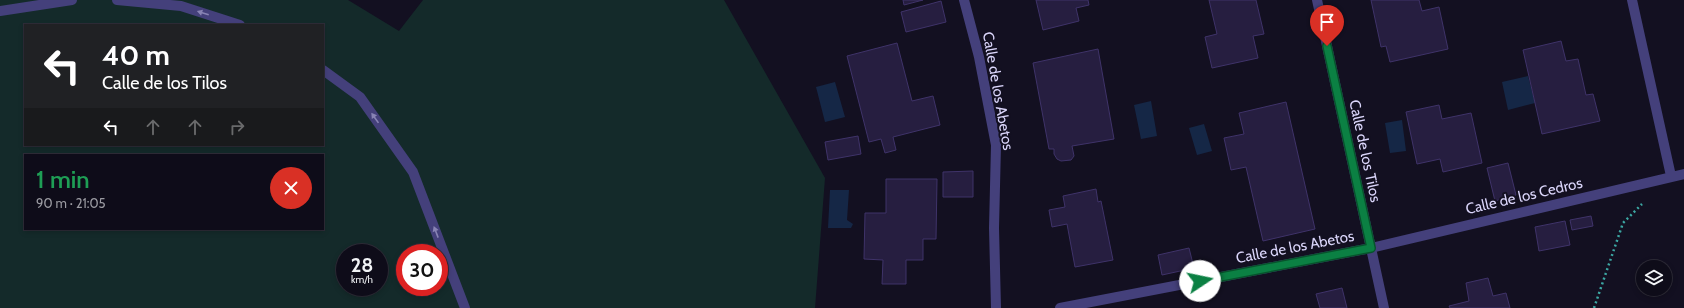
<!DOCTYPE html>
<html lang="es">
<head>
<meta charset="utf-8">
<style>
  :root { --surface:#0e0c19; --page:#171522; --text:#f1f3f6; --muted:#9b9ba2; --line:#2e2c38 }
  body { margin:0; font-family:Cabin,sans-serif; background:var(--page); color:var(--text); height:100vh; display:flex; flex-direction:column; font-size:15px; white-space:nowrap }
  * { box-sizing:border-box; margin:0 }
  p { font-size:13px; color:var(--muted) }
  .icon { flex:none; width:22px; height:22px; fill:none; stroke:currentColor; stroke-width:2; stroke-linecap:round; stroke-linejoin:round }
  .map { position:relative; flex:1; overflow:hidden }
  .drawer { position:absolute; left:24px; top:154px; width:300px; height:76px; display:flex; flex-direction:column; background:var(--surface); border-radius:0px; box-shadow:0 2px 6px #0003,0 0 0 1px var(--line) }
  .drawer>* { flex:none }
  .top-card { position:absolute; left:24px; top:24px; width:300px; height:122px; border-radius:0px; box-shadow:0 2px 6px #0003,0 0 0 1px var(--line); background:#202124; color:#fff; overflow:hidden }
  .fabs { position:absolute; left:1636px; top:260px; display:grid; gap:8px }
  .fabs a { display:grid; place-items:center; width:36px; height:36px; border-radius:50%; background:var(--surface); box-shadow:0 2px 6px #0003,0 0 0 1px var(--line); font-size:20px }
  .speed { position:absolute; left:336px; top:244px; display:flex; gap:8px; font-size:20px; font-weight:700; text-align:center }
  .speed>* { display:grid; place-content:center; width:52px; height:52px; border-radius:50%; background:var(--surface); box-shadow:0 2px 6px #0003,0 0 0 1px var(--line); line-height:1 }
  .speed small { font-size:10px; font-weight:400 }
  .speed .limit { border:6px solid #d22; background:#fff; color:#111 }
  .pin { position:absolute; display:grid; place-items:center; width:34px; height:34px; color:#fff; margin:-41px -17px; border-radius:50% 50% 50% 0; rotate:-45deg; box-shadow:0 0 4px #0007 }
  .pin .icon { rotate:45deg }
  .me { position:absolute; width:44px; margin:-22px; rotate:79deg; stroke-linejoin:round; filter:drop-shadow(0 0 3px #0008) }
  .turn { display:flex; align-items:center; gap:14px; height:84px; padding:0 12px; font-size:18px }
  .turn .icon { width:52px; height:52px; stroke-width:2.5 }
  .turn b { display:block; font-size:28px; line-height:34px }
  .lanes { display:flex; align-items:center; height:38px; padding:0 12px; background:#0003; justify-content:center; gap:20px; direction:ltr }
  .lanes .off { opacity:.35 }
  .round { display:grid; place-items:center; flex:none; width:42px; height:42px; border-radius:21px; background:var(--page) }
  .headline { display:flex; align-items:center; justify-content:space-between; height:68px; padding:0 12px }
  h1 { font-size:24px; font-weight:600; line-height:30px; color:#1e9e55 }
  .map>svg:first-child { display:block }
  .green { fill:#142a2a; fill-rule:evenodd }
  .water { fill:#152746 }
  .building { fill:#261e40; stroke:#3f3369 }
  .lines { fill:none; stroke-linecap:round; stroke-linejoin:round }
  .path { stroke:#3ca7a3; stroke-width:2.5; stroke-dasharray:2 3; stroke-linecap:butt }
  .lane { stroke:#44407b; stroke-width:10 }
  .street { stroke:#44407b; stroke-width:10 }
  .oneway { fill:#8883b4 }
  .route-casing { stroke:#07532c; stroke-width:10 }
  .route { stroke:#0b8043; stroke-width:7 }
  .labels { text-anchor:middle; stroke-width:4; stroke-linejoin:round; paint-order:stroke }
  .street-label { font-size:15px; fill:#dad5fa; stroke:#131021 }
</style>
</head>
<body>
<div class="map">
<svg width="1684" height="308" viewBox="0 0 1684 308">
  <rect width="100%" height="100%" fill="#131021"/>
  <path class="green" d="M0,0h348l51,31 24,-31h301l101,178 -10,130h-815zM25,25h298v120h-298zM25,155h298v74h-298zM345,253h34v34h-34zM405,253h34v34h-34z"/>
  <path class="water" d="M1528,76l7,27 -27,7 -6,-28z
    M835,82l10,35 -20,5 -9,-35z
    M1151,101l6,35 -16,3 -7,-34z
    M1402,120l4,31 -16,2 -5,-30z
    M1204,124l8,27 -15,4 -8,-27z
    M830,190h19l-2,30 6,4 -2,4h-23z"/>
  <path class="building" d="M903,0h20l-19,5z
    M1036,0h52l1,5 -13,3 3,13 -36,9z
    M1209,0h47l8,34 -11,2 5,22 -46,10 -7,-31 12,-3z
    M1371,0h48l3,11 17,-4 9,42 -58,13 -4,-16 -5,1z
    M941,1l5,21 -40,10 -5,-20z
    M1561,41l5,20 12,-2 8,36 7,-1 7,27 -58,13 -19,-84z
    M897,43l15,58 21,-5 7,29 -47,12 3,13 -11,3 -4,-14 -12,3 -22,-86z
    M1098,49l16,90 -42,7 2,10 -3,4 -10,1 -4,-2 -3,-5v-5h-5l-16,-86z
    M1286,102l29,127 -52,12 -17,-74 -15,3 -7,-32 20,-4 -5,-21z
    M1439,105l3,14 29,-6 11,50 -39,9 -3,-13 -23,5 -11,-52z
    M858,136l3,18 -33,6 -3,-18z
    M1508,163l8,32 -21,6 -8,-33z
    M973,171v26h-30v-25z
    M886,179h51l-1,60h-13v21h-17v24h-24l1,-24 -19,-1 1,-46h21z
    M1096,189l2,13 3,-1 12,59 -38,7 -8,-43 -15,3 -3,-17 16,-3 -2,-11z
    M1591,216l2,10 -21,4 -2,-10z
    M1565,221l5,24 -31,6 -4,-24z
    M1189,248l5,20 -32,7 -4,-20z
    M1488,278l5,18 13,-3 4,15h-60l-1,-2 20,-5 -3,-18z
    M1342,288l5,20h-27l-4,-14z"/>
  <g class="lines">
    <path class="path" d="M1594,308l29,-85 19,-19"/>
    <path class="lane" d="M117,0l64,6 59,19
      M0,11l72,-11
      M323,70l37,27 53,75 52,136"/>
    <path class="street" d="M964,0l15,57 17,88 -2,83 2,80
      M1317,0l67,308
      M1632,0l39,176
      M1060,308l311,-60 313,-74"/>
  </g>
  <defs><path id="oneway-solid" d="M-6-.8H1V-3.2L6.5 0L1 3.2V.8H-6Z"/></defs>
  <g class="oneway">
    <use href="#oneway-solid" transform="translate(203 13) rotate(-163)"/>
    <use href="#oneway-solid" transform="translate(375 118) rotate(-125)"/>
    <use href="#oneway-solid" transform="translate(436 232) rotate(-111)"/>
  </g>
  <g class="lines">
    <g class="route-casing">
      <path id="route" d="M1200,281l171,-33 -44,-202"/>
    </g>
    <use href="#route" class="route"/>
  </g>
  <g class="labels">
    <g class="street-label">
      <text transform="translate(998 91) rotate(80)" y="5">Calle de los Abetos</text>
      <text transform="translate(1365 151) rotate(78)" y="5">Calle de los Tilos</text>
      <text transform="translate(1524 196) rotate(-13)" y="5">Calle de los Cedros</text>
      <text transform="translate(1295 247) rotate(-11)" y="5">Calle de los Abetos</text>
    </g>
  </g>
</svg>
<div class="fabs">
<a><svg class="icon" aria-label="layers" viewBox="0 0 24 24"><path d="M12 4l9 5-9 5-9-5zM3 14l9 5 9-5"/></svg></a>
</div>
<div class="speed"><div>28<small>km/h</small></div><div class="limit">30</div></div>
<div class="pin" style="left:1327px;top:46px;background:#d93025"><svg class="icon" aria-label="arrive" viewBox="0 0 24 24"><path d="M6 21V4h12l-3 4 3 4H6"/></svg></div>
<svg class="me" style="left:1200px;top:281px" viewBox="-20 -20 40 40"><circle r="19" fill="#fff"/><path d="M0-13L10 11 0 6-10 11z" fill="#0b8043"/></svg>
<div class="top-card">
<div class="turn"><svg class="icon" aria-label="left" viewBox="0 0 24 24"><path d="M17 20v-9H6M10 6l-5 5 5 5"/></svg><div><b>40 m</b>Calle de los Tilos</div></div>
<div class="lanes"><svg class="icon" aria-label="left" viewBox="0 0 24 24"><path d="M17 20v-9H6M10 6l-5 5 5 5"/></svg><svg class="icon off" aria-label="ahead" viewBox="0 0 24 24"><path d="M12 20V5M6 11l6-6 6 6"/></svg><svg class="icon off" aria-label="ahead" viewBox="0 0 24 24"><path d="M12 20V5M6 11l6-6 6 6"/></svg><svg class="icon off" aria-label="right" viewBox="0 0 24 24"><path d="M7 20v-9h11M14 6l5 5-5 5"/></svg></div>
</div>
<section class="drawer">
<div class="headline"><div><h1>1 min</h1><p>90 m · 21:05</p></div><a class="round" style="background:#d93025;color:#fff"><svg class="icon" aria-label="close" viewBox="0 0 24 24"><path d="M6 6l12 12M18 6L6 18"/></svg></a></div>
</section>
</div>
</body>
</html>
